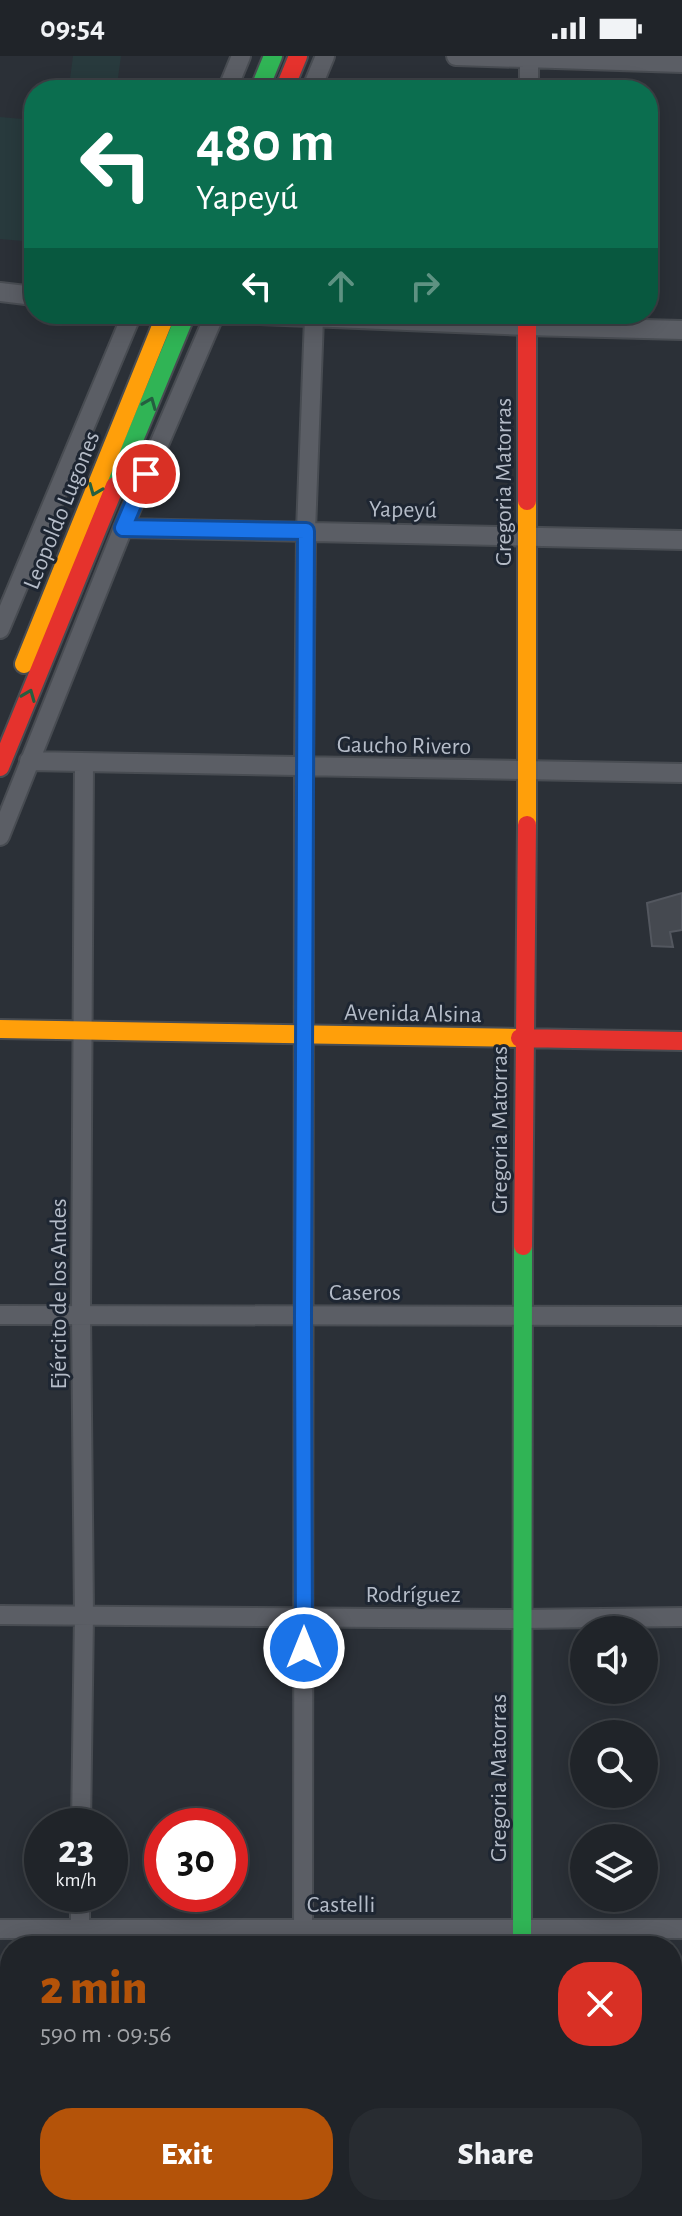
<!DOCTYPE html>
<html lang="en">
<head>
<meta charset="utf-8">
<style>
  :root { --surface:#202429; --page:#282c31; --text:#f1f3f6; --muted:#a2a4a8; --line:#3d4146; --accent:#b45309 }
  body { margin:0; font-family:"Alegreya Sans",sans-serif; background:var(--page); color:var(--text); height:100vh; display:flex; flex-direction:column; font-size:30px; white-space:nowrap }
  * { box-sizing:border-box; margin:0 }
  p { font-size:26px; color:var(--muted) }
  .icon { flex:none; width:44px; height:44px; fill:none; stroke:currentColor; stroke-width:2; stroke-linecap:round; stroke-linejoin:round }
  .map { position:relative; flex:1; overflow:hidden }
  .sheet { position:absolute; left:0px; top:1880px; width:682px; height:280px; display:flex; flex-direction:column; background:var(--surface); border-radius:32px 32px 0 0; box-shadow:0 4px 20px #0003,0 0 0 2px var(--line) }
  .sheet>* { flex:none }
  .hud { position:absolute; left:24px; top:24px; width:634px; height:244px; border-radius:32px; box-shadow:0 4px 20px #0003,0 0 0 2px var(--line); background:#0b6e4f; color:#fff; overflow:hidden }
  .buttons { position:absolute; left:570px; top:1560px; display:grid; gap:16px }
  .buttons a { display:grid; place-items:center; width:88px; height:88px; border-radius:50%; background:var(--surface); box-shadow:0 4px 20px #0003,0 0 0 2px var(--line); font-size:40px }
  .speed { position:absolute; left:24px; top:1752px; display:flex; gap:16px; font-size:40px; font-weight:700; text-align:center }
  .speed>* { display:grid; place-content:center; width:104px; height:104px; border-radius:50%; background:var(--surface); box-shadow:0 4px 20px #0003,0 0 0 2px var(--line); line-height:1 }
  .speed small { font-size:20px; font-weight:400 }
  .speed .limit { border:12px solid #d22; background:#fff; color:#111 }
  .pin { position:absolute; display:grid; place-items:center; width:68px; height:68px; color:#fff; margin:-34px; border:4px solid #fff; border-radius:50%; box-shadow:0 2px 8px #0007 }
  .me { position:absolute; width:88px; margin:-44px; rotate:0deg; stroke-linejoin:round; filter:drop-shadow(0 0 6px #0008) }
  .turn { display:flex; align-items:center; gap:28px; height:168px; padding:0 40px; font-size:36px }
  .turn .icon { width:104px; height:104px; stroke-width:2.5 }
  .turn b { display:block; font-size:56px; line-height:68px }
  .lanes { display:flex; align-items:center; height:76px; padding:0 40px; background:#0003; justify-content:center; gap:40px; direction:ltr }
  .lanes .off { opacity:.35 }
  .round { display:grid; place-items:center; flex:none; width:84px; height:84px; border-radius:32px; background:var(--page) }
  .headline { display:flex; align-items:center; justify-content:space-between; height:136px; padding:0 40px }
  h1 { font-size:48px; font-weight:800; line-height:60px; color:var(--accent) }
  .button { display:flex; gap:16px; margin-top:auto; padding:16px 40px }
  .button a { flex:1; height:92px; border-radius:32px; background:var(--accent); color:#fff; font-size:32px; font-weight:800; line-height:92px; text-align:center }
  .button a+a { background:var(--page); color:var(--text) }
  .status { display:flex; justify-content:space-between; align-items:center; height:56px; padding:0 40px; background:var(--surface); direction:ltr }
  .status svg { height:22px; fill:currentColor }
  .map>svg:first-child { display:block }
  .green { fill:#283a3d }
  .building { fill:#454950; stroke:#53575f; stroke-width:2 }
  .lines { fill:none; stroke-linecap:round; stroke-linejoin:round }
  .street-casing { stroke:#484c52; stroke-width:22 }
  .fast-casing { stroke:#484c52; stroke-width:22 }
  .slow-casing { stroke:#484c52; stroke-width:22 }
  .jam-casing { stroke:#484c52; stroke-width:22 }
  .street { stroke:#5b5e65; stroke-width:18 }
  .fast { stroke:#30b455; stroke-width:18 }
  .slow { stroke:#ff9f0a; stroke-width:18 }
  .jam { stroke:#e5322d; stroke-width:18 }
  .oneway { stroke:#255f40 }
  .route-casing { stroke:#114b97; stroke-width:20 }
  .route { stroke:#1a73e8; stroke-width:14 }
  .labels { text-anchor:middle; stroke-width:6; stroke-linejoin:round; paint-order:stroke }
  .street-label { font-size:24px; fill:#b5bcc8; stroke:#1e2632 }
</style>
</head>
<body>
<div class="status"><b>09:54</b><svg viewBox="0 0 49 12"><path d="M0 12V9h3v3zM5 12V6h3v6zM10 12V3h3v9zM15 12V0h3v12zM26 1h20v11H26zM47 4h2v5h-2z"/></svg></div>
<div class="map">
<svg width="682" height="2160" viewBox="0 0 682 2160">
  <rect width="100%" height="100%" fill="#2b3037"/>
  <path class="green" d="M73,0h48l-4,29 -47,-6z
    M0,61l34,3v122l-34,-3z
    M535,1882h104v8h-104z"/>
  <path class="building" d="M682,837v37l-12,2 3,15 -21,-1 -5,-43z"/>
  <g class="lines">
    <g class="street-casing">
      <path id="street" d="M456,0l226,7
        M227,34l14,-34
        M311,34l14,-34
        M529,34v-34
        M0,236l34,4
        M235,258l292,12 155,4
        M123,472l559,12
        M0,573l132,-315
        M29,705l653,12
        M0,780l123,-308 92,-214
        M0,1259l682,1
        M0,1559l522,4 160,-2
        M81,1770l3,-211 -3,-301 3,-551
        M0,1873h682
        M80,1890v-52
        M303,1890l1,-1179 2,-236 8,-213
        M81,2150v10
        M523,2150v10
        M299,2160v-10"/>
    </g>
    <g class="fast-casing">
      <path id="fast" d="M259,34l14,-34
        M115,430l71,-172
        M522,1890l1,-700"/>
    </g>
    <g class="slow-casing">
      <path id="slow" d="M24,608l142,-350
        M527,769v-324
        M0,973l520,9"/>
    </g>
    <g class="jam-casing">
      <path id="jam" d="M284,34l14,-34
        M527,258v187
        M0,711l115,-281
        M520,982l162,3
        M523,1190l4,-421"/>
    </g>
    <use href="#street" class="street"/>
    <use href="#fast" class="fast"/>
    <use href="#slow" class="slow"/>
    <use href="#jam" class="jam"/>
  </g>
  <defs><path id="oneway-chevron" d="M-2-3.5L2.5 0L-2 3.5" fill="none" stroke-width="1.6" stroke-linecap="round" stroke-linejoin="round" transform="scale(2)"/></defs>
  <g class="oneway">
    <use href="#oneway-chevron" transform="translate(150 347) rotate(-68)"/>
    <use href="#oneway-chevron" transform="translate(95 434) rotate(112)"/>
    <use href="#oneway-chevron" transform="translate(29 639) rotate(-68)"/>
  </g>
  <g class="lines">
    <g class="route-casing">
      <path id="route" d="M146,418l-23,54 183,3 -3,785 1,332"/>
    </g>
    <use href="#route" class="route"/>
  </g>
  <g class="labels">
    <g class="street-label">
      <text transform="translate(503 426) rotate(-90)" y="8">Gregoria Matorras</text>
      <text transform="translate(403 453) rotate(1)" y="8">Yapeyú</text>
      <text transform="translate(61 454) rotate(-68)" y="8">Leopoldo Lugones</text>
      <text transform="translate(404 689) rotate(1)" y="8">Gaucho Rivero</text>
      <text transform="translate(413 957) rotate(1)" y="8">Avenida Alsina</text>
      <text transform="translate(499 1074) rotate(-90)" y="8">Gregoria Matorras</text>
      <text x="365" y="1244">Caseros</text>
      <text transform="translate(58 1238) rotate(-90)" y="8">Ejército de los Andes</text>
      <text x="413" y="1546">Rodríguez</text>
      <text transform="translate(498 1722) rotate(-90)" y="8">Gregoria Matorras</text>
      <text x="341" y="1856">Castelli</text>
    </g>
  </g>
</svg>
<div class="buttons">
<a><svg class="icon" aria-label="sound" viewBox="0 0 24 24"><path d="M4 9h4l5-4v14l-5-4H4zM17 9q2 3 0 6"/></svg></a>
<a><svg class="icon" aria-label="search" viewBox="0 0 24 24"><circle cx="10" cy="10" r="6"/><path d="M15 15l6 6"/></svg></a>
<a><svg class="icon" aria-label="layers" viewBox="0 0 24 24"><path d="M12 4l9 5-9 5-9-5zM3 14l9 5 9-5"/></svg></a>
</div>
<div class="speed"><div>23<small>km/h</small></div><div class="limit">30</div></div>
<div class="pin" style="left:146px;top:418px;background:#d93025"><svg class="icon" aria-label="arrive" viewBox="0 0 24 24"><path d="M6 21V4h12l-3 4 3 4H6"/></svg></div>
<svg class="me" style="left:304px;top:1592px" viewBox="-20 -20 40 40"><circle r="17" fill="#1a73e8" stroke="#fff" stroke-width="3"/><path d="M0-11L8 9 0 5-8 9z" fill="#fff"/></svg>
<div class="hud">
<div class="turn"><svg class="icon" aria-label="left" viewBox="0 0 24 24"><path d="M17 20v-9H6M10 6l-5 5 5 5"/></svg><div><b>480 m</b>Yapeyú</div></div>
<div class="lanes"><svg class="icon" aria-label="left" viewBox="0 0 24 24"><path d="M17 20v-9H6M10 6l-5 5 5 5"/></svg><svg class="icon off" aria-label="ahead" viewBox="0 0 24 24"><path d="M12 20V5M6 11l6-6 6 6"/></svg><svg class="icon off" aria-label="right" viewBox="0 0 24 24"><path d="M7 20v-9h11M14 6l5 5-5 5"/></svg></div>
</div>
<section class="sheet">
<div class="headline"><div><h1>2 min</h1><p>590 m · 09:56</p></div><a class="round" style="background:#d93025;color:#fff"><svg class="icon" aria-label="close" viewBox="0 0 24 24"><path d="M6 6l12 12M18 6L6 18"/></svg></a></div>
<div class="button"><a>Exit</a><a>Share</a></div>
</section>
</div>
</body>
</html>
